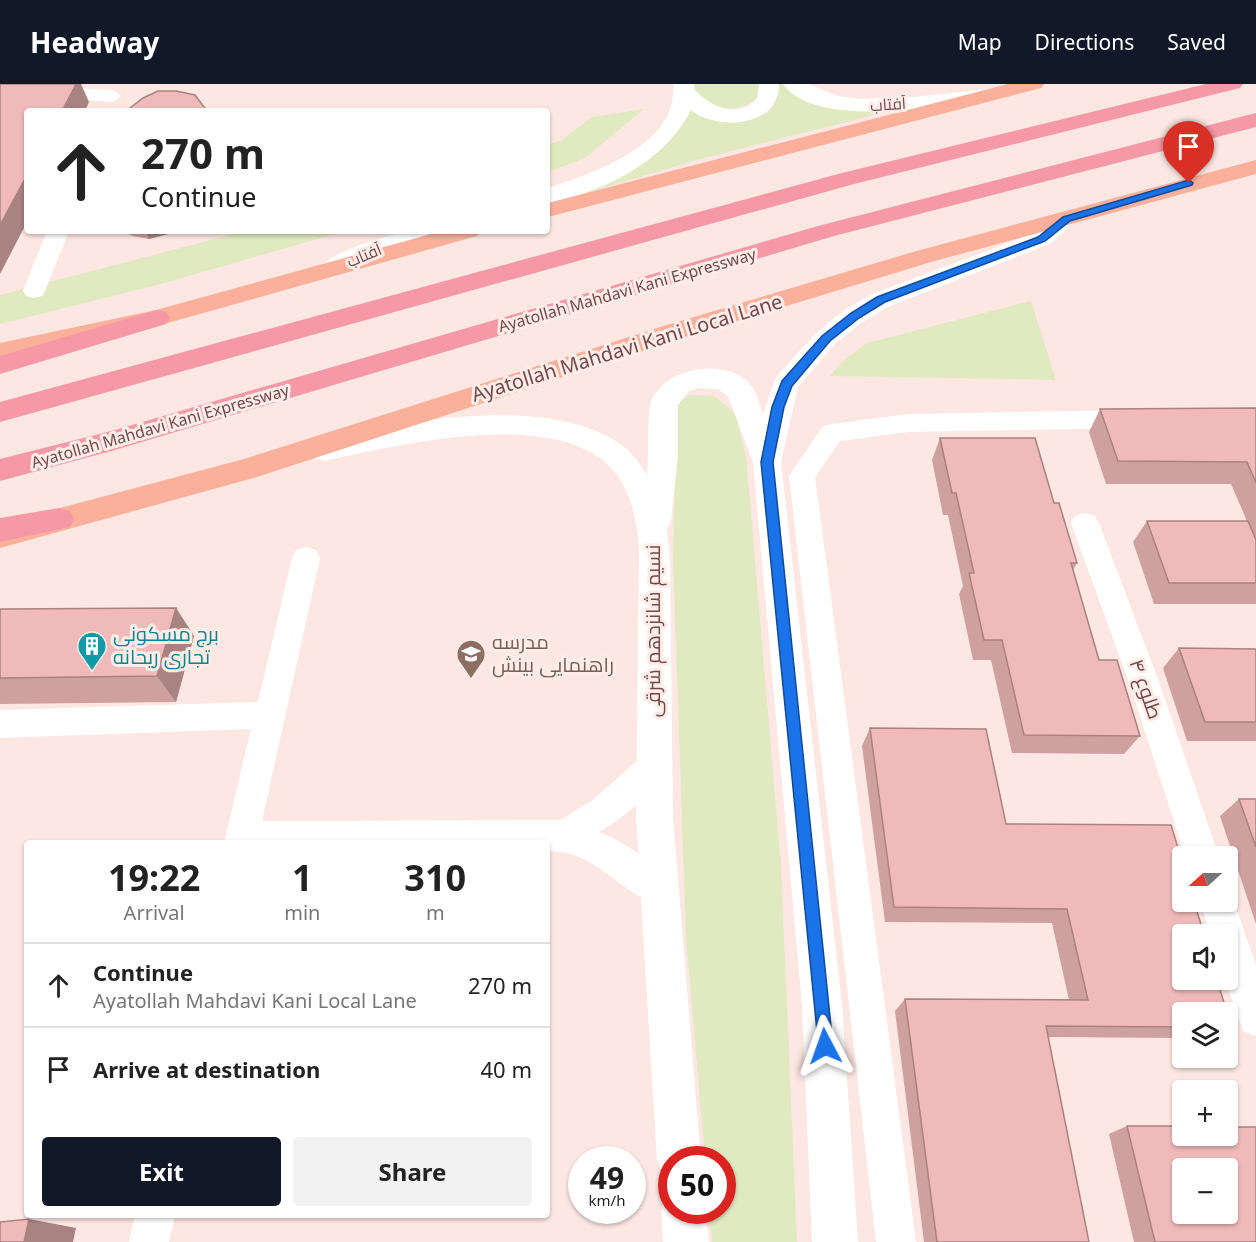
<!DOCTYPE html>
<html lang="en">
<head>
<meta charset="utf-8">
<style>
  :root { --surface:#fff; --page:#f2f2f2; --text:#222; --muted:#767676; --line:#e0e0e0; --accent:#111827 }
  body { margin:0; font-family:"Noto Sans",Cairo,sans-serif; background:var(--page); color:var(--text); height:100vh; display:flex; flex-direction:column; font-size:22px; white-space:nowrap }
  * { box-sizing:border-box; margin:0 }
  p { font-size:20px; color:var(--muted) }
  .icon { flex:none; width:33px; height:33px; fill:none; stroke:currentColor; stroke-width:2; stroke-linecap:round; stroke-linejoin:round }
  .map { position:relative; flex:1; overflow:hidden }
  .panel { position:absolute; left:24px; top:756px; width:526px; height:378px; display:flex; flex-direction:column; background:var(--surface); border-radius:6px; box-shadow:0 2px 4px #0004 }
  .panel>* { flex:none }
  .hud { position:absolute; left:24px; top:24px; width:526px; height:126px; border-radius:6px; box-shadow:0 2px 4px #0004; background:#fff; color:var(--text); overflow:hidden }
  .needle { width:39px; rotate:249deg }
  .buttons { position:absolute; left:1172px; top:762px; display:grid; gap:12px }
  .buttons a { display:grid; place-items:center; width:66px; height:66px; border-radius:6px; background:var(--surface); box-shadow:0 2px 4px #0004; font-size:30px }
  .speed { position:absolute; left:568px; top:1062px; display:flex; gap:12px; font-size:30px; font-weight:700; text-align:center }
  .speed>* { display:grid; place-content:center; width:78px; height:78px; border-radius:50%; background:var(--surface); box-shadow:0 2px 4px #0004; line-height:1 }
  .speed small { font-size:15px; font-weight:400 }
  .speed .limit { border:9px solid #d22; background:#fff; color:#111 }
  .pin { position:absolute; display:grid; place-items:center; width:51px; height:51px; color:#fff; margin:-62px -26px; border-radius:50% 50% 50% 0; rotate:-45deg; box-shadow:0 0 6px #0007 }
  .pin .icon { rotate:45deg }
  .me { position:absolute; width:66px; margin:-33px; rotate:356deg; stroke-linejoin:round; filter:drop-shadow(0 0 4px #0008) }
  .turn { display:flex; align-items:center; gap:21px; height:126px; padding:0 18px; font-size:27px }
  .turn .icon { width:78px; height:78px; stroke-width:2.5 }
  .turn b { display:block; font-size:42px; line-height:51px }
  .eta { display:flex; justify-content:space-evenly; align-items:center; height:102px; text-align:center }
  .eta b { font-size:36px; font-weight:700; line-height:42px }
  .primary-button { display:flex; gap:12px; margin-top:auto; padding:12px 18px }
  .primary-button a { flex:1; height:69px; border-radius:6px; background:var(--accent); color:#fff; font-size:24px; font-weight:700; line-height:69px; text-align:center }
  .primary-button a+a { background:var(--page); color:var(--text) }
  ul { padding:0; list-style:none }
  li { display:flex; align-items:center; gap:18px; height:84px; padding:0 18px; border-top:2px solid var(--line) }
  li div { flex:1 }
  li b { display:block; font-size:22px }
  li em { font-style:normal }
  header { display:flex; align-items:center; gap:36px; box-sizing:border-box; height:84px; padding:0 30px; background:var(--accent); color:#fff }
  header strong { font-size:28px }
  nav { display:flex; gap:33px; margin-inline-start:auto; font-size:21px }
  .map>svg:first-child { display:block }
  .green { fill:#e1e9c1 }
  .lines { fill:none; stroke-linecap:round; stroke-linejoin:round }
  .street { fill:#fff; fill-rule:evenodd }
  .secondary { fill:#fff; fill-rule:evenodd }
  .primary { fill:#fab09b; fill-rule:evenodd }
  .highway { fill:#f699a6; fill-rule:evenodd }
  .wall { fill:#cfa0a0 }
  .shaded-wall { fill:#a98282 }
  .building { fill:#f1baba; stroke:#a98282; stroke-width:1.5; fill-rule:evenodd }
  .route { fill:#1a73e8; stroke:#114b97; stroke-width:1.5 }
  .labels { text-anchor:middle; stroke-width:6; stroke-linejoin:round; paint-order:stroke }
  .far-street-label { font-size:16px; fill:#73494b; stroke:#ffede8 }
  .street-label { font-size:20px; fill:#73494b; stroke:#ffede8 }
  .culture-label { font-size:20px; fill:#0d838f; stroke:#ffede8; text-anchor:start }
  .education-label { font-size:20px; fill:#785e54; stroke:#ffede8; text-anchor:start }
</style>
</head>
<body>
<header>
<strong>Headway</strong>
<nav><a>Map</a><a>Directions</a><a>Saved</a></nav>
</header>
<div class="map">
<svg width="1256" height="1158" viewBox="0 0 1256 1158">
  <rect width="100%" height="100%" fill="#fce7e2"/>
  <path class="green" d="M693,0h69l-2,13c-20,17 -59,17 -67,-13z
    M774,0h9l23,14 115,5 -221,56 -152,45v-3c64,-19 108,-31 142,-92l41,14 37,-10 8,-12z
    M644,25l-59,49 -37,14v-28l14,-4 30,-23z
    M245,147h100l-184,53 -161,40v-29z
    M1031,217l25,79 -226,-4 14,-16 23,-17z
    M690,311l24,1 21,17 11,42 35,411 16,376h-85l-3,-31 14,-1v-50l-18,-1 -19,-221 -13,-380 4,-156z"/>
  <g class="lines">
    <path class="street" d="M0,0l112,6 10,6 -10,6 -112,-9z
      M47,147h22l-24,60 -3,5 -8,2 -8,-2 -3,-5z
      M1136,326l9,3 4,6 -4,6 -9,3 -228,4 -68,9 -25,36 101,765h-40l-87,-766 34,-50 9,-2 76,-10z
      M1085,429l10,3 4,7 61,162 59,171h-34l-55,-171 -59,-162 4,-7z
      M306,463l10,3 4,8 -58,263 298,-1 33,-20 49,-44 11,-4 11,4 5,10c-11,24 -47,53 -70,66 22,8 66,36 75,57l-5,12 -12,4c-40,-15 -63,-55 -109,-54v-8h-324l27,-114 -251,9v-28l258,-8 34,-144 4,-8z
      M1227,805l7,13 22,63v71l-13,-5 -18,-51 2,-46h-17l-10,-32h27z
      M135,1131h40l-6,27h-40z"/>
    <path class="secondary" d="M674,0h20v5c15,17 45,32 63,9l2,-14h20c1,42 -61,48 -88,26 -26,52 -88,82 -143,93v-15c39,-13 109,-36 123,-81 2,-7 2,-16 3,-23z
      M783,0h25l30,12 23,3 53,-2 74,-8 7,2 4,4 -4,4 -7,2c-47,6 -174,28 -205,-17z
      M1066,128l8,2 4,5 -28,25 -160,62 -26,15 -29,23 -37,43 -17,75 61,543 16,237h-46l-10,-237 -49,-543 -25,-66 -10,-7 -19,-1 -10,3 -11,14v50l-7,66 -4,8 3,30 3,258 28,343h-29v19l-8,-4 -7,-15 -21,-343 3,-273c-3,-27 -9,-56 -28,-76 -57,-61 -214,-23 -286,-7l-10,-3 -4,-7 4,-7c79,-24 239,-52 309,3 10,7 17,18 23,28 2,-17 0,-61 4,-73 13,-35 74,-45 99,-18 7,7 9,21 13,30l13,-37 41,-45 29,-23 26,-15 160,-60 26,-20z
      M405,147h36l-4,5 -64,22 -31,16 -9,2 -9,-2 -3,-6c11,-18 63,-30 84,-37z
      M672,1108v18h33l4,32h-46l-2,-32 6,-16z"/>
    <path class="primary" d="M1008,0h36l-3,4 -493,129v-14z
      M1256,76v14l-325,88 -246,75 -428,140 -257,71v-24l244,-65 423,-134 246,-73z
      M442,147h39l-4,5 -320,90 -157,35v-18l156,-33z"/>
    <path class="highway" d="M1206,0h37l-3,4 -386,96 -854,238v-20l838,-228z
      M1256,29v14l-422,109 -719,214 -115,31v-22l115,-29 703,-204z
      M157,226l9,2 4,6 -4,6 -166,50v-18z
      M59,424l11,3 4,8 -4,8 -70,15v-24z"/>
  </g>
  <path class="wall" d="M123,147h50l-5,3 -19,5 -16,-3z
    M1256,324v196h-102l-21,-62 14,-21h100l-16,-37h-125l-17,-52 11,-23z
    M940,354l114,65 23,60 -4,7 26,90 41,76 -16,18 -112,-1 -21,-93h-18l-14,-66 4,-8 -15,-71h-5l-11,-55z
    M176,524l18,28 -18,66 -176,2v-95z
    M1179,564l77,1v92h-69l-24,-73z
    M870,644l136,96 176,188v26l-134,-1 41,205h-165l-29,-231 10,-12 164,1 -17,-77 -167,-1 -23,-176z
    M1239,715h17v125l-36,-108z
    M1127,1042l129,116h-122l-25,-108z"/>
  <path class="shaded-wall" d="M76,0h5l8,18 -4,9h-23z
    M27,91v47l-27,52v-49z
    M145,147h28l-5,3 -19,5z
    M176,524l18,28 -18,66 -19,-26z
    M29,1135l47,9 -3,14h-49z"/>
  <path class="building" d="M0,0h76l-14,27h-35v64l-27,50z
    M158,7h18l19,4 12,16h-77v-3l13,-10z
    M1256,324v75l-9,-21 -129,-1 -18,-52z
    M940,354h95l19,65h5l18,60h-6l28,97h18l23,76 -116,-1 -22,-95h-18l-15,-67h5l-18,-80h-4z
    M1147,437h101l8,19v43h-87z
    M176,524l-19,68 -157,2v-69z
    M1179,564l77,1v73h-51z
    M870,644l116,1 20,95 165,1 11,36v41h12l10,32h-22v46h35l10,32h-45v15l-136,-1 43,216h-152l-32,-243 183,1 -21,-91 -173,-2z
    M1239,715h17v48z
    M1227,929l4,15h-4z
    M1127,1042h55v10h45v-9h29v115h-101zM1182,1084h45v46h-45z
    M29,1135l-5,23h-24v-20z"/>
  <path class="route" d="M1189,96l4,3 -1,2 -122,36 -25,20 -160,61 -26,16 -29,23 -38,45 -8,21 -11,55 60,584 -2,6 -6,2 -6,-2 -58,-590 11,-55 10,-26 40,-45 29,-23 26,-16 161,-60 25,-20z"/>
  <defs>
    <g id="building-pin" transform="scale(1.5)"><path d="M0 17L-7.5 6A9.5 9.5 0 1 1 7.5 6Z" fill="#0f9aa8" stroke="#ffede8"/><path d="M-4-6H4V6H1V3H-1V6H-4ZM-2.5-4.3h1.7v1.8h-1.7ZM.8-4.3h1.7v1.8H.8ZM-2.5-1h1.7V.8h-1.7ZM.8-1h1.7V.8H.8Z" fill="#fff"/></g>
    <g id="school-pin" transform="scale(1.5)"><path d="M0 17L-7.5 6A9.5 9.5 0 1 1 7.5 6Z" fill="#8d6e63" stroke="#ffede8"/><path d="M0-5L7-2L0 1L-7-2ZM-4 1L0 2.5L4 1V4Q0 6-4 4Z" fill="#fff"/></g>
  </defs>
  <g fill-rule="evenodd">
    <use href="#building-pin" x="92" y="562"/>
    <use href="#school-pin" x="471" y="570"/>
  </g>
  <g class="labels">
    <g class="far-street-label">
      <text transform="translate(888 20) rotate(-4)" y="6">آفتاب</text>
      <text transform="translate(364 171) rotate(-23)" y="6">آفتاب</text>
      <text transform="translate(627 206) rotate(-16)" y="6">Ayatollah Mahdavi Kani Expressway</text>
      <text transform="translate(160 342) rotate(-16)" y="6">Ayatollah Mahdavi Kani Expressway</text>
    </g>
    <g class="street-label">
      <text transform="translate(627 264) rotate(-17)" y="7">Ayatollah Mahdavi Kani Local Lane</text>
      <text transform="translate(653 547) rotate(-90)" y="7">نسیم شانزدهم شرقی</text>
      <text transform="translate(1146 605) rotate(71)" y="7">طلوع ۴</text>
    </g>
    <g class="culture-label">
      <text x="113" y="557">برج مسکونی<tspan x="113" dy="23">تجاری ریحانه</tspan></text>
    </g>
    <g class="education-label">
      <text x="492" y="565">مدرسه<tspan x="492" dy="23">راهنمایی بینش</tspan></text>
    </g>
  </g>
</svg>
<div class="buttons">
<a><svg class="needle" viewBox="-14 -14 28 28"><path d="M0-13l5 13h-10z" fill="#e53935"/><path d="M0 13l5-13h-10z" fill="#767676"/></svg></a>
<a><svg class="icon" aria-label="sound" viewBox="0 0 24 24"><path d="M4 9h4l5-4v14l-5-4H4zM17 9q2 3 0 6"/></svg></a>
<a><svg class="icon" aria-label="layers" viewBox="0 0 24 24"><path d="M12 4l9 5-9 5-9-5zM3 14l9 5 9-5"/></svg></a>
<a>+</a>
<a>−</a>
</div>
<div class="speed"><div>49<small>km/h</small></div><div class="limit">50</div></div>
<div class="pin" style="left:1189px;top:99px;background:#d93025"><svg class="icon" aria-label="arrive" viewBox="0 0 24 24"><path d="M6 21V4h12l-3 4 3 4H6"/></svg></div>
<svg class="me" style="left:825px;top:962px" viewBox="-20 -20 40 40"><path d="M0-17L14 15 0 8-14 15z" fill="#1a73e8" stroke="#fff" stroke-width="4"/></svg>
<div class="hud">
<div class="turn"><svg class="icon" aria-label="ahead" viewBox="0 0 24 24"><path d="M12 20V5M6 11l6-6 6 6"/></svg><div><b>270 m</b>Continue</div></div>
</div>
<section class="panel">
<div class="eta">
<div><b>19:22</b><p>Arrival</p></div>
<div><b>1</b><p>min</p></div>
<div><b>310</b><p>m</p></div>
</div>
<ul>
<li><svg class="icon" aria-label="ahead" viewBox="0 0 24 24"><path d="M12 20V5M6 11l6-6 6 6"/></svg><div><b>Continue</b><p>Ayatollah Mahdavi Kani Local Lane</p></div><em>270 m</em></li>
<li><svg class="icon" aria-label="arrive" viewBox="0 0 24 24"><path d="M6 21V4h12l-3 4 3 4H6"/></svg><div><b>Arrive at destination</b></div><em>40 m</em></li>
</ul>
<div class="primary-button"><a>Exit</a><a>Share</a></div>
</section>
</div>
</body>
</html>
